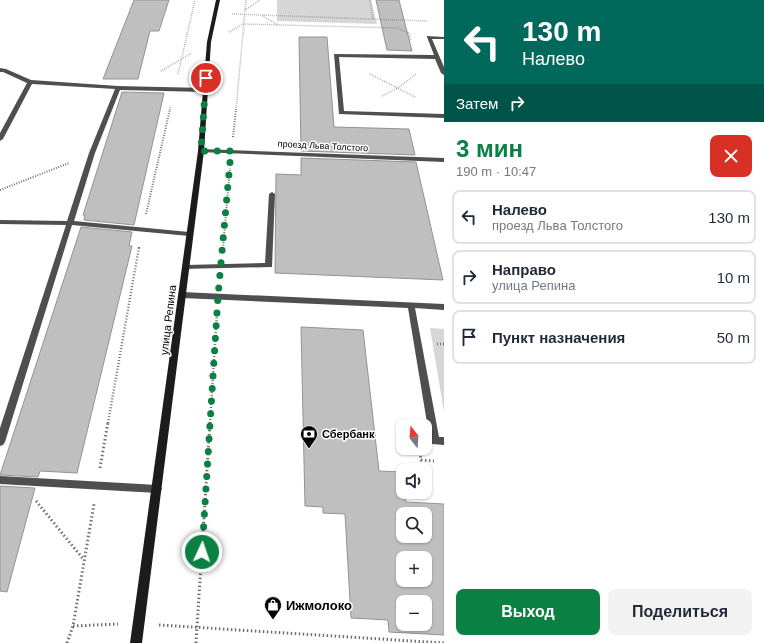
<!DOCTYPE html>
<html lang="ru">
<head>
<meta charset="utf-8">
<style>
  :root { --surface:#fff; --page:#f2f2f3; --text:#1f2937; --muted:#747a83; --line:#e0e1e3; --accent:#0b8043 }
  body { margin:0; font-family:Helvetica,sans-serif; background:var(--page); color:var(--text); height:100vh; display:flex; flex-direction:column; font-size:15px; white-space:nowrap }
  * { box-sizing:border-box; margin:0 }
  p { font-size:13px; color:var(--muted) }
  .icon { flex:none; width:22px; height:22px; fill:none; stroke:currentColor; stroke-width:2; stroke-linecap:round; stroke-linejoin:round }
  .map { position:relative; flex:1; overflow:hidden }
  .side { display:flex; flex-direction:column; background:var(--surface); width:320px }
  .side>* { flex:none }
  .banner { background:#00695c; color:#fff; overflow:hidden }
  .needle { width:26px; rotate:343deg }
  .tools { position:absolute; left:396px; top:419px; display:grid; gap:8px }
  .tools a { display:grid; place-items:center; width:36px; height:36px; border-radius:8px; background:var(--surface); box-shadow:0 1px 3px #0004; font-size:20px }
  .pin { position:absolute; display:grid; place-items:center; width:34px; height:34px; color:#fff; margin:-17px; border:2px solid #fff; border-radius:50%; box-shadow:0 1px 4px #0007 }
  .me { position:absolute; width:44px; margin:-22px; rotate:3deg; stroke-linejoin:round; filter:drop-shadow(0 0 3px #0008) }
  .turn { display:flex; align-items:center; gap:14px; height:84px; padding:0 12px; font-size:18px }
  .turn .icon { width:52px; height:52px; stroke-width:2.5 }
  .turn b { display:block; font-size:28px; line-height:34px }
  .then { display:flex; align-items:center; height:38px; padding:0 12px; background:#0003; gap:8px; font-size:15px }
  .round { display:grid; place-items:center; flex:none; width:42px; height:42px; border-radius:8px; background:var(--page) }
  .overview { display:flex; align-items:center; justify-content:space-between; height:68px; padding:0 12px }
  h1 { font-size:24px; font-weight:600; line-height:30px; color:var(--accent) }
  .cta { display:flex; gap:8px; margin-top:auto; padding:8px 12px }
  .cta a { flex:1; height:46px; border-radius:8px; background:var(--accent); color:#fff; font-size:16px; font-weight:600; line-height:46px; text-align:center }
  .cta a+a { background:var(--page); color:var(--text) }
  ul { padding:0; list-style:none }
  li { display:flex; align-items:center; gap:12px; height:54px; margin:0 8px 6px; padding:0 4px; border:2px solid var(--line); border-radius:8px }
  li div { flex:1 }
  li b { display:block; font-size:15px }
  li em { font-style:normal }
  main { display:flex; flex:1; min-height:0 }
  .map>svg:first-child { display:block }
  .green { fill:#d6d6d6 }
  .building { fill:#bfbfbf; stroke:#939393; fill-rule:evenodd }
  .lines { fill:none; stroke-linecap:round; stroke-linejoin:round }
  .path-far3 { stroke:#717171; stroke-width:1.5; stroke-dasharray:0.5 1.5; stroke-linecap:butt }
  .path-far2 { stroke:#717171; stroke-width:2; stroke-dasharray:1 1.5; stroke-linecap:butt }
  .path-far1 { stroke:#717171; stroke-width:2.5; stroke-dasharray:1 2; stroke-linecap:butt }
  .path { stroke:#717171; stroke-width:3; stroke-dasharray:1.5 2.5; stroke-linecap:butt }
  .lane { fill:#4f4f4f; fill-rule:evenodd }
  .secondary { fill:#1c1c1c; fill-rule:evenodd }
  .route { stroke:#0b8043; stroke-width:7; stroke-dasharray:0 12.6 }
  .labels { text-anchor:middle; stroke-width:3; stroke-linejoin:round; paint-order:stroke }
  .far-street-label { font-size:9px; fill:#000; stroke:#fff }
  .street-label { font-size:11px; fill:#000; stroke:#fff }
  .poi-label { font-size:11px; font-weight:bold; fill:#000; stroke:#fff; text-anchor:start }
  .near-poi-label { font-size:13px; font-weight:bold; fill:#000; stroke:#fff; text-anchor:start }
</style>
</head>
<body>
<main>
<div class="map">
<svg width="444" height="643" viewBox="0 0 444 643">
  <rect width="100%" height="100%" fill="#fff"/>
  <path class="green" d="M277,0h94l6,24 -100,-3z
    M430,328l14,1v83z"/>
  <path class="building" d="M134,0h35l-10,31h-9l-12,48h-35z
    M376,0h23l13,51 -25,-1z
    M299,37h28l7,90 75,2 6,26 -114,-4z
    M122,92l42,1 -30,132 -50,-5 1,-5h-2z
    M301,158l115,4 27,118 -168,-7 1,-99 25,1z
    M81,227l51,5 -3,14h3l-55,227 -37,-2 -2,6 -38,-2z
    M301,327l62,3 16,141 23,1 1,20 3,10 38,2v131l-55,-3 -1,-12 -37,-2 -6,-104 -22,-1v-6l-18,-1zM403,514h22v22h-22zM403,558h22v22h-22zM403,602h22v22h-22z
    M0,486l35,2 -28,104 -7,-1z"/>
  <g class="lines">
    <path class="path-far3" d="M370,0l3,19
      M245,10l15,-10
      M232,14l195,7
      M263,16l15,9
      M229,32l14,-8 154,4 12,5 2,8
      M161,71l31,-18
      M178,74l17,-74
      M370,74l45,23
      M382,96l16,-8 18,-14
      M170,110l1,-4
      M236,110l10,-110"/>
    <path class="path-far2" d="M233,137l3,-28
      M0,190l69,-27
      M146,214l24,-105
      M139,248v-2
      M223,248l7,-80"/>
    <path class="path-far1" d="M223,250v-3
      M437,344h7
      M108,423l31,-176
      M210,423l7,-110"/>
    <path class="path" d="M420,452l1,8 13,1
      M100,468l8,-46
      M36,501l48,59
      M159,625l285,18
      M73,626l45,-2
      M67,643l6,-17 21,-122
      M196,643l14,-221"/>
    <path class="lane" d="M427,36l17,1v2h-12l12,28v8l-3,-2 -6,-14 -96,-2 5,54 100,3v4l-105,-4 -5,-60 100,1 -7,-18z
      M0,68l6,1 25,11 87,6 87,2 3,2 -3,2 -85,-2 -25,63 -21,68 115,11 4,2 -4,2 -117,-11 -67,217 -2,3 -3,1v-18l66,-203 -66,-1v-4l67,1 22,-68 26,-64 -83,-5 -29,55 -3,2v-8l27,-50 -24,-11h-3z
      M201,149l243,9v4l-245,-10v-2z
      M272,192l3,2 -3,73 -89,2 -1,-2 1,-2h3l79,-2 4,-69z
      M182,292l262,12v6l-29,-2 24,129h5v8l-12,-1 -2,-3 -22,-133 -226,-10 -4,-3z
      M0,476l157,9 3,1 2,3 -2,3 -3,1 -157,-9z"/>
    <path class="secondary" d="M216,0h4l-9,42 -7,109 -62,492h-12l68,-492 9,-109z"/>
  </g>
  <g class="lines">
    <path class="route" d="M202,552l16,-256 13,-145h-30l5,-73"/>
  </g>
  <defs>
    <g id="bank-pin" transform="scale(0.9)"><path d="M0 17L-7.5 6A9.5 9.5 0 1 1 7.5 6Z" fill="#000" stroke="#fff"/><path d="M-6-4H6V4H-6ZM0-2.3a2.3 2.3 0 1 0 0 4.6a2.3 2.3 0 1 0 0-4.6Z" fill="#fff"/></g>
    <g id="shop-pin" transform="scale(0.9)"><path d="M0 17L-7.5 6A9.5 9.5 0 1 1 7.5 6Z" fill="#000" stroke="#fff"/><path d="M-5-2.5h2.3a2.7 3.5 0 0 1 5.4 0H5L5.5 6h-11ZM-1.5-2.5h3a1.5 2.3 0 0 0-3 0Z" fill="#fff"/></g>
  </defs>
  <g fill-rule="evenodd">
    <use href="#bank-pin" x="309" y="434"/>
    <use href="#shop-pin" x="273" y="605"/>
  </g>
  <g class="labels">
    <g class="far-street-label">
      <text transform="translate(323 146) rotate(3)" y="3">проезд Льва Толстого</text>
    </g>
    <g class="street-label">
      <text transform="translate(168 320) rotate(-83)" y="4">улица Репина</text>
    </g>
    <g class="poi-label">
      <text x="322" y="438">Сбербанк</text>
    </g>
    <g class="near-poi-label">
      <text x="286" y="610">Ижмолоко</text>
    </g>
  </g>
</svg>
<div class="tools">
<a><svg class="needle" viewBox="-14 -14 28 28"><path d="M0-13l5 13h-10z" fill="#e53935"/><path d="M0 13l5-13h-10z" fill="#747a83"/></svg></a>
<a><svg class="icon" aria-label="sound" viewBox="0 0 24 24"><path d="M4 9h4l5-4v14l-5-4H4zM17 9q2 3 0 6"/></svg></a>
<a><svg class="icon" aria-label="search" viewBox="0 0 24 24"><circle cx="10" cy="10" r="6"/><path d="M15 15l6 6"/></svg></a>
<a>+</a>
<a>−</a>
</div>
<div class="pin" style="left:206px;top:78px;background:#d93025"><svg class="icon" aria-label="arrive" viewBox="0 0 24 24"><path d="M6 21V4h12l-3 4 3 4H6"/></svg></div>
<svg class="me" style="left:202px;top:552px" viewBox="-20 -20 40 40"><circle r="17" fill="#0b8043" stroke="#fff" stroke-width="3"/><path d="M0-11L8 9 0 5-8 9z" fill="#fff"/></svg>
</div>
<section class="side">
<div class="banner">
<div class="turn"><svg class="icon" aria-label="left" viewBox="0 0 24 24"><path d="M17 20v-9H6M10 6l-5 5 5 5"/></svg><div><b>130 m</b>Налево</div></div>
<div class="then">Затем<svg class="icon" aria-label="right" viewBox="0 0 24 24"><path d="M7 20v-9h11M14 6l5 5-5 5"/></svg></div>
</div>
<div class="overview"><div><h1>3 мин</h1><p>190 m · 10:47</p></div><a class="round" style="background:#d93025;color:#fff"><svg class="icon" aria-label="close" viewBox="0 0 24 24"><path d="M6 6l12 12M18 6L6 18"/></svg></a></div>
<ul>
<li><svg class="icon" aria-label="left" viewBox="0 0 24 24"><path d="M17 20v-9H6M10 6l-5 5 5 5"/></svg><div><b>Налево</b><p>проезд Льва Толстого</p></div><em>130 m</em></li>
<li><svg class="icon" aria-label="right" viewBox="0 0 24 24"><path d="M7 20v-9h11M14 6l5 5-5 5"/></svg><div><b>Направо</b><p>улица Репина</p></div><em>10 m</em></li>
<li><svg class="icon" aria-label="arrive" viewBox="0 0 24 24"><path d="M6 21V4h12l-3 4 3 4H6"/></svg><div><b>Пункт назначения</b></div><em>50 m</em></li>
</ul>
<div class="cta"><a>Выход</a><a>Поделиться</a></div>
</section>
</main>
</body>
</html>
